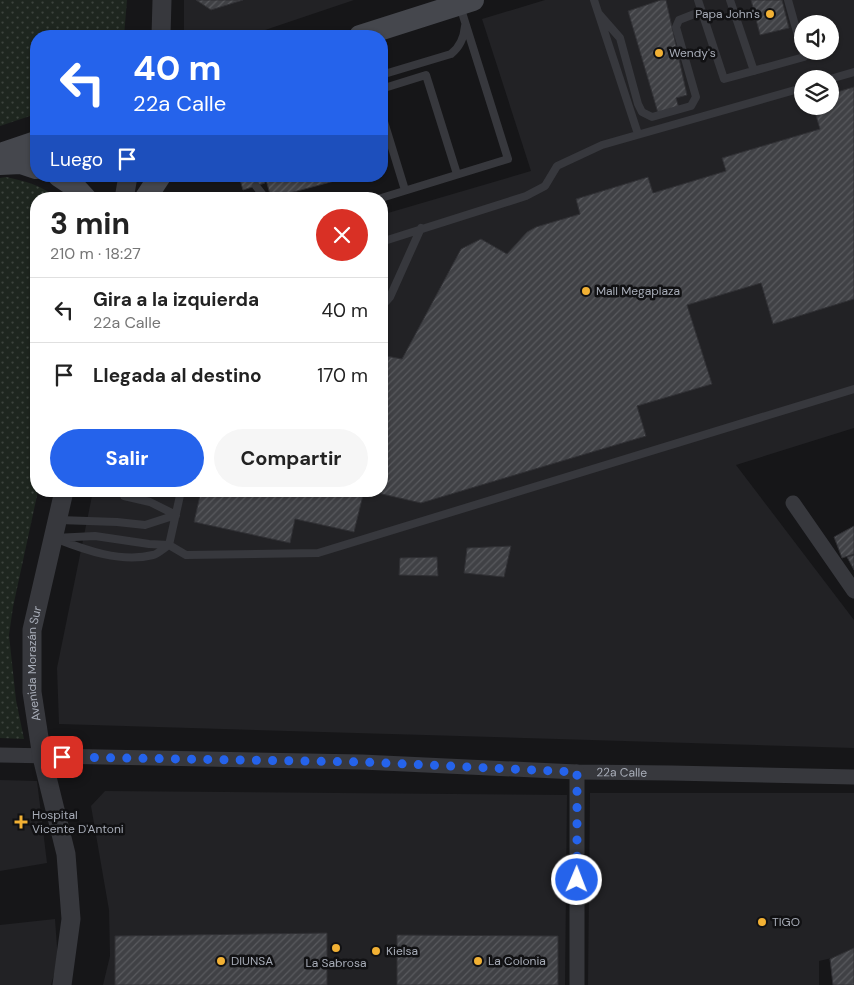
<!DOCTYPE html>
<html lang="es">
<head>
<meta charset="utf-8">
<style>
  :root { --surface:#fff; --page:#f6f6f6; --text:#222; --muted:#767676; --line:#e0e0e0; --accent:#2563eb }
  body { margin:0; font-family:"DM Sans",sans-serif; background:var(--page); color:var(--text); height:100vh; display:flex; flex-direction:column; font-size:19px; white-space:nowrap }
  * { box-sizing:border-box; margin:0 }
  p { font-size:16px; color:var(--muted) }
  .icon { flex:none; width:28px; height:28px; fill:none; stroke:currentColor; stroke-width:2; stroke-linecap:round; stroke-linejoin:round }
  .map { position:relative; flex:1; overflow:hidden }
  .sheet { position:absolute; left:30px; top:192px; width:358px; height:305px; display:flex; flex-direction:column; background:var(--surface); border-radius:20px; box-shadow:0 1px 4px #0004 }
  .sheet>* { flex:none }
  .banner { position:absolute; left:30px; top:30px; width:358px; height:152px; border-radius:20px; box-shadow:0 1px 4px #0004; background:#2563eb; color:#fff; overflow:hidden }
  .controls { position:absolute; left:794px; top:15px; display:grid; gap:10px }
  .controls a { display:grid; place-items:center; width:45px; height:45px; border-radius:50%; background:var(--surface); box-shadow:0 1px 4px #0004; font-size:25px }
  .pin { position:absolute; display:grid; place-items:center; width:42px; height:42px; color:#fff; margin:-21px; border-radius:10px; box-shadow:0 2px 8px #0006 }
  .me { position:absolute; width:55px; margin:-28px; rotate:1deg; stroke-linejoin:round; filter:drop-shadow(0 0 4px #0008) }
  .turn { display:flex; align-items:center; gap:18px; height:105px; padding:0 20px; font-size:22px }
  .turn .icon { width:65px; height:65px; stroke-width:2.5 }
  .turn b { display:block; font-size:35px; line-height:42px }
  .then { display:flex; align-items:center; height:48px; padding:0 20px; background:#0003; gap:10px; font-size:19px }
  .round { display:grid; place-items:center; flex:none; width:52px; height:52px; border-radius:26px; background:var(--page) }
  .headline { display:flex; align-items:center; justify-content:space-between; height:85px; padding:0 20px }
  h1 { font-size:30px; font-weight:700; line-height:38px }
  .primary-button { display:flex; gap:10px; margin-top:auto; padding:10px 20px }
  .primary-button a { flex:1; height:58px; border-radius:30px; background:var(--accent); color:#fff; font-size:20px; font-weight:700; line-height:58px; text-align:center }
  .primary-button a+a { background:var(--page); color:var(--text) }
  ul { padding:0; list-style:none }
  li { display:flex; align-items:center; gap:15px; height:65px; padding:0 20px; border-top:1px solid var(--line) }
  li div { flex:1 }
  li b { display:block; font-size:19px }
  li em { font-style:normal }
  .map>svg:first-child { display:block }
  .built { fill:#222225; fill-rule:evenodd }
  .grass { fill:url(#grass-dots) }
  .building { fill:url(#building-hatch); stroke:#303034 }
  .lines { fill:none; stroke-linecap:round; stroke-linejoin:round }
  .service { stroke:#37383d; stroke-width:8 }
  .minor { stroke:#37383d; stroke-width:15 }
  .tertiary { stroke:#37383d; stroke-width:19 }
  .secondary { stroke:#45474d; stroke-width:22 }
  .route { stroke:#2563eb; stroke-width:9; stroke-dasharray:0 16.2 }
  .poi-dot { fill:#f2b134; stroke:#111113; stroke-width:2 }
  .labels { text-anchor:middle; stroke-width:5; stroke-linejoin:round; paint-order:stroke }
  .poi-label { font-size:12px; fill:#a8adb8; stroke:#111113; text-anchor:start }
  .street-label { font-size:12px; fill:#a8adb8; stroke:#111113 }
</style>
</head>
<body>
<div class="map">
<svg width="854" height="985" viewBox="0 0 854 985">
  <defs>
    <pattern id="grass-dots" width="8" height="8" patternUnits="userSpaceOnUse" patternTransform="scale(1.25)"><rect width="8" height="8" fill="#1e261f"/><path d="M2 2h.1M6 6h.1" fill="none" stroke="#3c433d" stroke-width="1.8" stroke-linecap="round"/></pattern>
    <pattern id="building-hatch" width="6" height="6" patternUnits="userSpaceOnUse" patternTransform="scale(1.25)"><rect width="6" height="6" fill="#404145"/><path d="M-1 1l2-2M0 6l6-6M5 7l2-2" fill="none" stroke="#595a5e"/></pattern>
  </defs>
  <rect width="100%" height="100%" fill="#161618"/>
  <path class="built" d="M184,0h170l-107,36h-63z
    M545,0h309v428l-118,37 118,155v128l-795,-24 -2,-56 36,-177h288v-276l150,-44 -49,-152zM802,24h28v27h-28zM802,79h28v27h-28z
    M0,780l37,1 10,82 -47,8z
    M105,791l462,4 -2,190h-462l7,-29 -1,-46 -18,-104z
    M590,793h264v160l-35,8v24h-231z
    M55,919l3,42 -7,24h-51v-60z"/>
  <path class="grass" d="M0,0h127l-3,36h-88v78l-36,12z
    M6,177c18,4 37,8 51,22h-21v292h2l-25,116 -4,28 7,65 8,39 -24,-1v-560z"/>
  <path class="building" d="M196,0h47l-32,10z
    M661,0h5l21,95 -11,3 3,10 -21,5 -30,-102z
    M751,0h31l7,28 -29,7z
    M854,87v212l-81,25 -12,-41 -74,22 25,79 -75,22 9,30 -225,67 -52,-12h12v-136l21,4 59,-110 20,-10 26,15 20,-22 9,-5 44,-13 -4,-15 72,-22 5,16 73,-22 -4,-13 98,-29 -7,-23h17v-12z
    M239,176h24l2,7 -22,7z
    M265,176h88l-82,22z
    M201,491h163l-10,41 -59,-13 -5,24 -96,-21z
    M854,526v28l-12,4 -8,-21z
    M511,546l-7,31 -40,-4 3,-25z
    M854,555v15l-7,-13z
    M437,557l1,19 -39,-1 1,-17z
    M327,933v52h-212v-49z
    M397,935l161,1v49h-161z
    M854,948v37h-21l-3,-26z"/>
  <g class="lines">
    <path class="service" d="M594,0l44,134
      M698,0l26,79 80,-22 -1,-6
      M730,0l24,71
      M788,0l14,50
      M599,14l21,24 18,66 4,8 10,5 39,-11 5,-9 -20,-70 3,-7 23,-9
      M381,75l70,-21c9,-7 13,-17 14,-28
      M830,79l24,-7
      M381,89l45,-14 31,99
      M381,112l24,78
      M256,186l10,13
      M378,199l130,-40 -48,-153
      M381,242l145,-46 19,-10 12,-20 45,-21 200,-57
      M381,307l9,-10 31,-69
      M59,520l58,2 28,3 31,-10 -26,-13 -26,-6 -1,-5
      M54,538l41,-2 54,8 20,1 17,10 132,-2 536,-164
      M57,539c28,11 64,24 96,16 5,-1 11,-7 16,-10l12,-54"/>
    <g class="minor">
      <path d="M793,503l61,88"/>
      <path id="s1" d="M0,755l362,7 215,10 94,1 183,4"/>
      <path d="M577,772v213"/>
    </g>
    <g class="tertiary">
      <path d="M161,36l1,-36"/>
      <path d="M124,199l4,-23"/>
      <path id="s2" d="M62,985l9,-66 -5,-65 -24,-97 -10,-65v-62l32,-139"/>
    </g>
    <path class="secondary" d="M360,36l113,-36
      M0,154l36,-12
      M0,164l21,-1 15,5
      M59,176l15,10 12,13
      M145,199l15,-23"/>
  </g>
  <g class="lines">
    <path class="route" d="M62,757l300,5 215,10v108"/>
  </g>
  <g class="poi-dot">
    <circle cx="770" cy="14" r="5"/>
    <circle cx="659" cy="53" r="5"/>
    <circle cx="586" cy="291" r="5"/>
    <path d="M18.5 814.5h5v5h5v5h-5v5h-5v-5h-5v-5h5z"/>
    <circle cx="762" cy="922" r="5"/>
    <circle cx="336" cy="948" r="5"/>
    <circle cx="376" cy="951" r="5"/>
    <circle cx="221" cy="961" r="5"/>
    <circle cx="478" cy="961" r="5"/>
  </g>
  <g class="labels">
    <g class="poi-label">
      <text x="760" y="18" text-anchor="end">Papa John's</text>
      <text x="669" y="57">Wendy's</text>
      <text x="596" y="295">Mall Megaplaza</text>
      <text x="32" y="819">Hospital<tspan x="32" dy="14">Vicente D'Antoni</tspan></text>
      <text x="772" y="926">TIGO</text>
      <text x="386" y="955">Kielsa</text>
      <text x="231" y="965">DIUNSA</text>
      <text x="488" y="965">La Colonia</text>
      <text x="336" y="967" text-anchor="middle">La Sabrosa</text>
    </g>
    <g class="street-label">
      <text dy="4" stroke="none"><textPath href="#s2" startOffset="326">Avenida Morazán Sur</textPath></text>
      <text dy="4" stroke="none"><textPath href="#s1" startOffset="622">22a Calle</textPath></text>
    </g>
  </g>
</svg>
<div class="controls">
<a><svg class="icon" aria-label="sound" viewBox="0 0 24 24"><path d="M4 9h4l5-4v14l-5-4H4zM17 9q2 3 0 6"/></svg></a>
<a><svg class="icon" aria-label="layers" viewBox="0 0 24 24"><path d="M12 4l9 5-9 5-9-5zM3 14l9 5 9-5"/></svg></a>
</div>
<div class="pin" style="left:62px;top:757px;background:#d93025"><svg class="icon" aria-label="arrive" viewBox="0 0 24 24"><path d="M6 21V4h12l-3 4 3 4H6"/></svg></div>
<svg class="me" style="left:577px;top:880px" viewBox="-20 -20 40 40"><circle r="17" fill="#2563eb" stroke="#fff" stroke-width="3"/><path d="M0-11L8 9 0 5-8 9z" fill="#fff"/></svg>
<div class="banner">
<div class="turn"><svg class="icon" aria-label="left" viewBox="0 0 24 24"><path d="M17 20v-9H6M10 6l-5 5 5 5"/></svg><div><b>40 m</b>22a Calle</div></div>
<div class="then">Luego<svg class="icon" aria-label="arrive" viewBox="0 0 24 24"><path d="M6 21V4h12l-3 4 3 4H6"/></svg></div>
</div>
<section class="sheet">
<div class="headline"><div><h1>3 min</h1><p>210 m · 18:27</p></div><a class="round" style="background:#d93025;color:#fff"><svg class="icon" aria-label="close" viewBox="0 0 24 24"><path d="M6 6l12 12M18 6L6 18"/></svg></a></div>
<ul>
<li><svg class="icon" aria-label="left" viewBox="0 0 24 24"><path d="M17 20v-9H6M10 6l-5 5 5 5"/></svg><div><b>Gira a la izquierda</b><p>22a Calle</p></div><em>40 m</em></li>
<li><svg class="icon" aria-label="arrive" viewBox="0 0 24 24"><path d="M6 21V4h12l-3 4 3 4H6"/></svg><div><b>Llegada al destino</b></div><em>170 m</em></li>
</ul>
<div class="primary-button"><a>Salir</a><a>Compartir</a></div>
</section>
</div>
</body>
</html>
